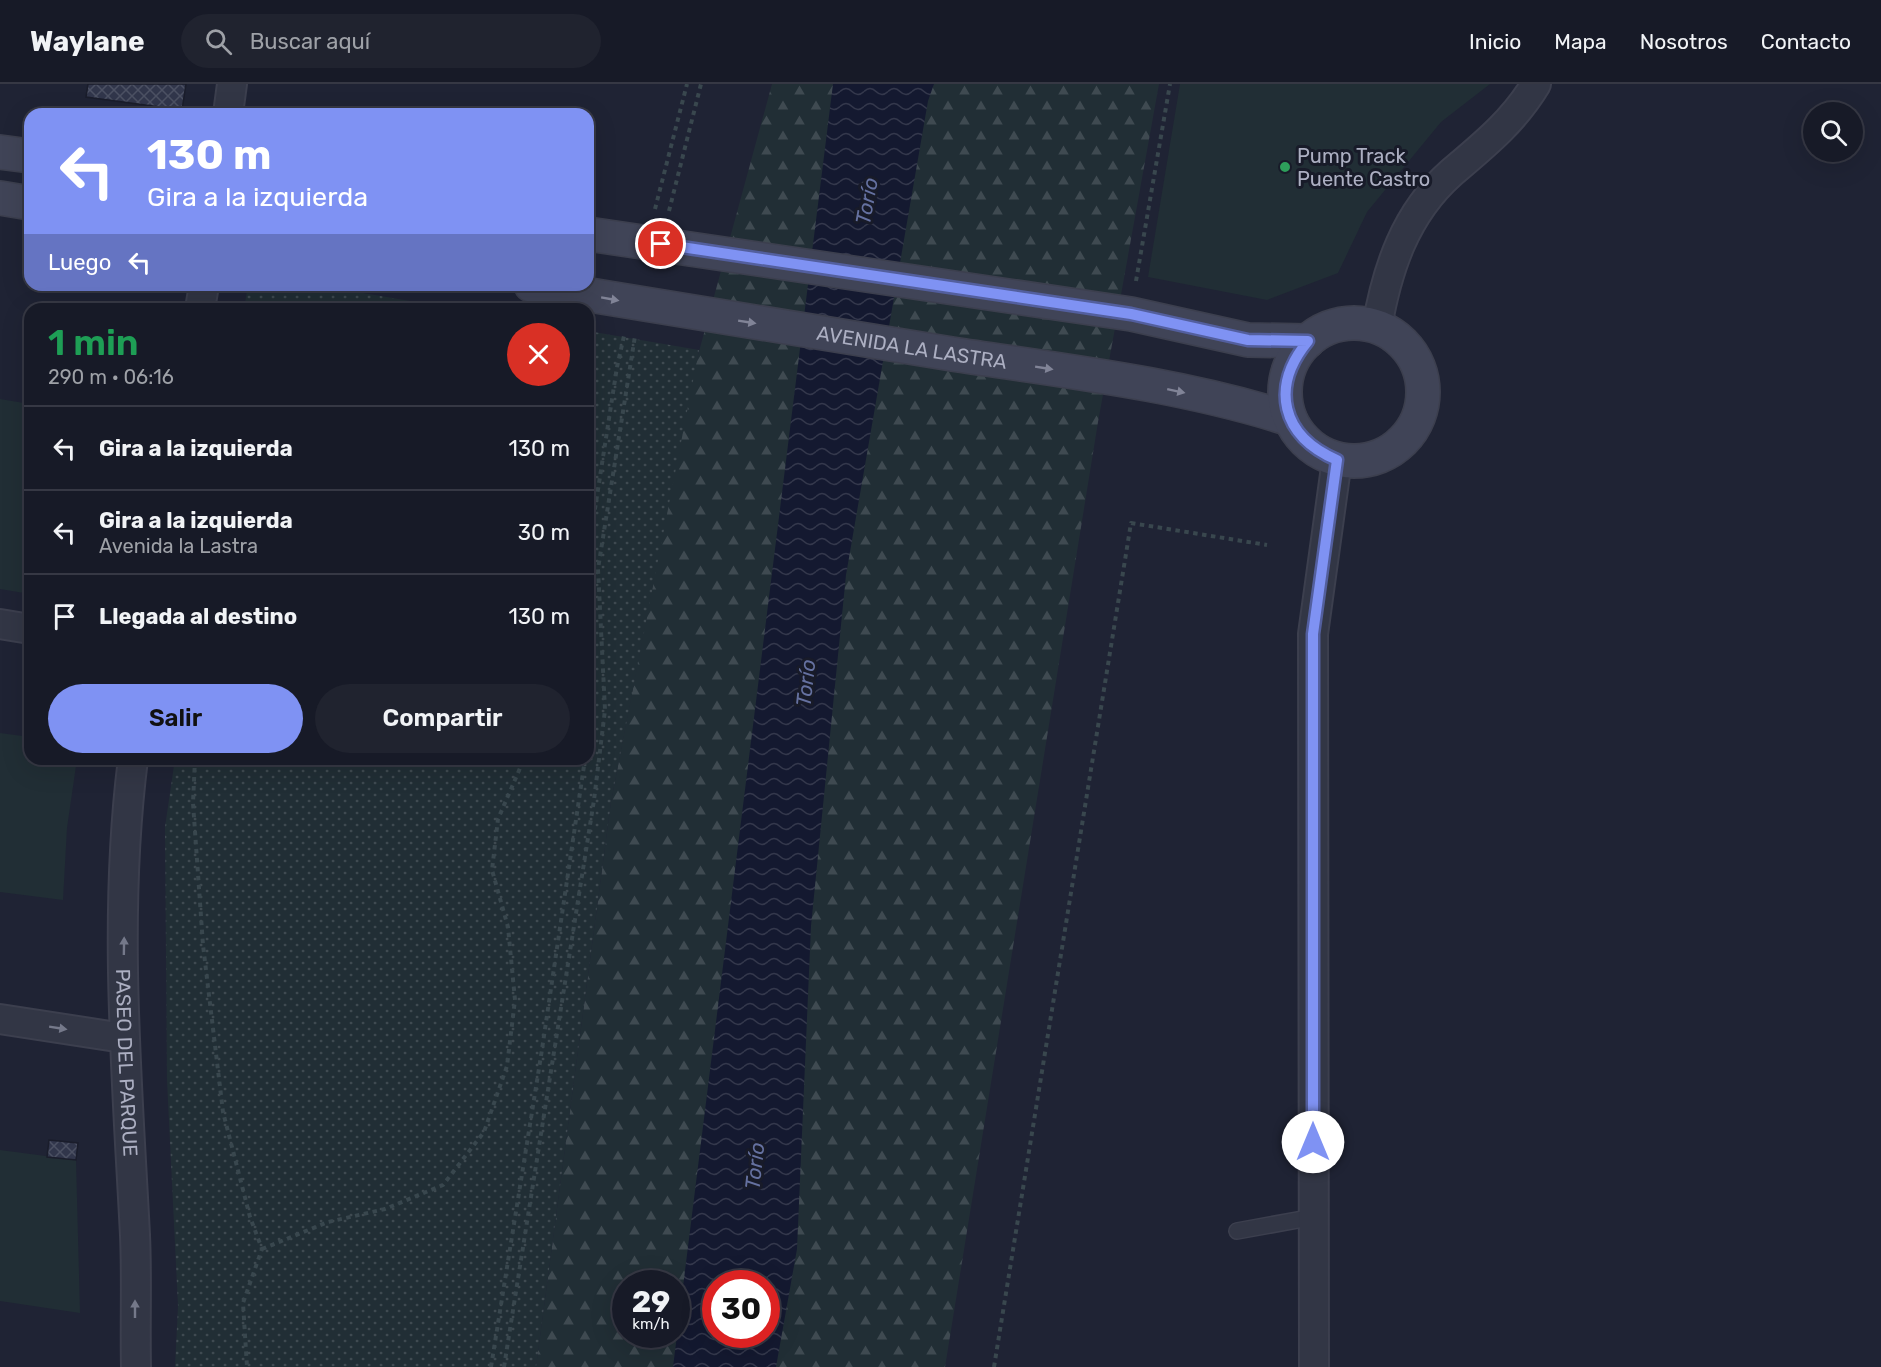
<!DOCTYPE html>
<html lang="es">
<head>
<meta charset="utf-8">
<style>
  :root { --surface:#171a27; --page:#20232f; --text:#f1f3f6; --muted:#9ea1a7; --line:#363844; --accent:#7f92f3 }
  body { margin:0; font-family:Rubik,sans-serif; background:var(--page); color:var(--text); height:100vh; display:flex; flex-direction:column; font-size:22px; white-space:nowrap }
  * { box-sizing:border-box; margin:0 }
  p { font-size:20px; color:var(--muted) }
  .icon { flex:none; width:33px; height:33px; fill:none; stroke:currentColor; stroke-width:2; stroke-linecap:round; stroke-linejoin:round }
  .map { position:relative; flex:1; overflow:hidden }
  .side { position:absolute; left:24px; top:219px; width:570px; height:462px; display:flex; flex-direction:column; background:var(--surface); border-radius:18px; box-shadow:0 6px 24px #0002,0 0 0 2px var(--line) }
  .side>* { flex:none }
  .banner { position:absolute; left:24px; top:24px; width:570px; height:183px; border-radius:18px; box-shadow:0 6px 24px #0002,0 0 0 2px var(--line); background:#7f92f3; color:#fff; overflow:hidden }
  .tools { position:absolute; left:1803px; top:18px; display:grid; gap:12px }
  .tools a { display:grid; place-items:center; width:60px; height:60px; border-radius:50%; background:var(--surface); box-shadow:0 6px 24px #0002,0 0 0 2px var(--line); font-size:30px }
  .speed { position:absolute; left:612px; top:1186px; display:flex; gap:12px; font-size:30px; font-weight:700; text-align:center }
  .speed>* { display:grid; place-content:center; width:78px; height:78px; border-radius:50%; background:var(--surface); box-shadow:0 6px 24px #0002,0 0 0 2px var(--line); line-height:1 }
  .speed small { font-size:15px; font-weight:400 }
  .speed .limit { border:9px solid #d22; background:#fff; color:#111 }
  .pin { position:absolute; display:grid; place-items:center; width:51px; height:51px; color:#fff; margin:-26px; border:3px solid #fff; border-radius:50%; box-shadow:0 2px 6px #0007 }
  .me { position:absolute; width:66px; margin:-33px; rotate:0deg; stroke-linejoin:round; filter:drop-shadow(0 0 4px #0008) }
  .turn { display:flex; align-items:center; gap:21px; height:126px; padding:0 24px; font-size:27px }
  .turn .icon { width:78px; height:78px; stroke-width:2.5 }
  .turn b { display:block; font-size:42px; line-height:51px }
  .then { display:flex; align-items:center; height:57px; padding:0 24px; background:#0003; gap:12px; font-size:22px }
  .round { display:grid; place-items:center; flex:none; width:63px; height:63px; border-radius:32px; background:var(--page) }
  .head { display:flex; align-items:center; justify-content:space-between; height:102px; padding:0 24px }
  h1 { font-size:36px; font-weight:600; line-height:45px; color:#1e9e55 }
  .button { display:flex; gap:12px; margin-top:auto; padding:12px 24px }
  .button a { flex:1; height:69px; border-radius:36px; background:var(--accent); color:#111; font-size:24px; font-weight:600; line-height:69px; text-align:center }
  .button a+a { background:var(--page); color:var(--text) }
  ul { padding:0; list-style:none }
  li { display:flex; align-items:center; gap:18px; height:84px; padding:0 24px; border-top:2px solid var(--line) }
  li div { flex:1 }
  li b { display:block; font-size:22px }
  li em { font-style:normal }
  header { display:flex; align-items:center; gap:36px; box-sizing:border-box; height:84px; padding:0 30px; background:var(--surface); border-bottom:2px solid var(--line) }
  header strong { font-size:28px }
  nav { display:flex; gap:33px; margin-inline-start:auto; font-size:21px }
  .search { width:420px; height:54px; background:var(--page); display:flex; align-items:center; gap:15px; box-sizing:border-box; padding:0 21px; border-radius:33px; color:var(--muted); font-size:22px }
  .map>svg:first-child { display:block }
  .green { fill:#212e35 }
  .forest { fill:url(#forest-firs); fill-rule:evenodd }
  .park { fill:url(#park-dots) }
  .water { fill:url(#water-waves); fill-rule:evenodd }
  .building { fill:url(#building-cross-hatch); stroke:#1a1d2b; stroke-width:1.5 }
  .lines { fill:none; stroke-linecap:round; stroke-linejoin:round }
  .lane-casing { stroke:#3c3f4e; stroke-width:18 }
  .street-casing { stroke:#3c3f4e; stroke-width:32 }
  .secondary-casing { stroke:#3c3f4e; stroke-width:36 }
  .path { stroke:#39474e; stroke-width:4; stroke-dasharray:4.5 4.5; stroke-linecap:butt }
  .lane { stroke:#323645; stroke-width:15 }
  .street { stroke:#323645; stroke-width:28 }
  .secondary { stroke:#404457; stroke-width:33 }
  .oneway { fill:#818497 }
  .oneway2 { fill:#75798a }
  .route-casing { stroke:#535f9e; stroke-width:15 }
  .route { stroke:#7f92f3; stroke-width:10 }
  .leisure-dot { fill:#2e9e5b; stroke:#181b29; stroke-width:2 }
  .labels { text-anchor:middle; stroke-width:6; stroke-linejoin:round; paint-order:stroke }
  .poi-label { font-size:20px; fill:#acafc2; stroke:#181b29; text-anchor:start }
  .street-label { font-size:20px; fill:#acafc2; stroke:#181b29 }
  .water-label { font-size:21px; font-style:italic; fill:#6571a0; stroke:#181b29 }
</style>
</head>
<body>
<header>
<strong>Waylane</strong>
<div class="search"><svg class="icon" aria-label="search" viewBox="0 0 24 24"><circle cx="10" cy="10" r="6"/><path d="M15 15l6 6"/></svg>Buscar aquí</div>
<nav><a>Inicio</a><a>Mapa</a><a>Nosotros</a><a>Contacto</a></nav>
</header>
<div class="map">
<svg width="1881" height="1283" viewBox="0 0 1881 1283">
  <defs>
    <pattern id="forest-firs" width="22" height="20" patternUnits="userSpaceOnUse" patternTransform="scale(1.5)"><rect width="22" height="20" fill="#212e35"/><path d="M5 1l3.5 6h-7zM16 11l3.5 6h-7z" fill="#3f4a51"/></pattern>
    <pattern id="park-dots" width="8" height="8" patternUnits="userSpaceOnUse" patternTransform="scale(1.5)"><rect width="8" height="8" fill="#212e35"/><path d="M2 2h.1M6 6h.1" fill="none" stroke="#3f4a51" stroke-width="1.8" stroke-linecap="round"/></pattern>
    <pattern id="water-waves" width="16" height="10" patternUnits="userSpaceOnUse" patternTransform="scale(1.5)"><rect width="16" height="10" fill="#141930"/><path d="M0 5q4-4 8 0t8 0" fill="none" stroke="#34384c"/></pattern>
    <pattern id="building-cross-hatch" width="8" height="8" patternUnits="userSpaceOnUse" patternTransform="scale(1.5)"><rect width="8" height="8" fill="#31364b"/><path d="M0 0l8 8M0 8l8-8" fill="none" stroke="#4c5163"/></pattern>
  </defs>
  <rect width="100%" height="100%" fill="#1f2334"/>
  <path class="green" d="M1180,0h310l-49,38 -74,90 -29,61 -71,27 -119,-23z
    M0,315l30,5v190l-30,-5z
    M0,649l30,4v22h47l-10,69 -4,72 -63,-8z
    M0,1066l76,10 4,153 -80,-12z"/>
  <path class="forest" d="M772,0h387l-61,338 -153,945h-409l75,-565 83,-432zM626,1200h50v51h-50zM716,1200h50v51h-50z"/>
  <path class="park" d="M248,201h68l141,24h-213z
    M588,247l111,19 -88,452 -75,565h-361l3,-61 -11,-226 -2,-253 10,-68h413z"/>
  <path class="water" d="M833,0h101l-6,17 -82,474 -35,351 -14,323 -21,118h-103zM716,1200h50v51h-50z"/>
  <path class="building" d="M88,0h98l-4,26 -96,-13z
    M49,1056l29,3 -2,17 -29,-3z"/>
  <g class="lines">
    <g class="lane-casing">
      <path id="lane" d="M1237,1147l77,-14"/>
    </g>
    <g class="street-casing">
      <g id="street">
        <path d="M228,30l4,-30"/>
        <path d="M200,225l4,-24"/>
        <path d="M1377,243c10,-58 28,-113 74,-154 33,-28 62,-51 85,-89"/>
        <path d="M0,540l30,5"/>
        <path id="s1" d="M133,675c-20,157 -6,319 2,476 2,44 0,88 1,132"/>
        <path d="M0,935l123,19"/>
        <path d="M1314,1283l-1,-733 24,-174"/>
      </g>
    </g>
    <g class="secondary-casing">
      <g id="secondary">
        <path d="M0,68l30,4"/>
        <path d="M0,114l30,5"/>
        <path d="M588,150l543,80 117,26 60,1"/>
        <path id="s2" d="M531,201c140,24 280,47 421,69 113,17 229,30 338,65"/>
        <circle cx="1354" cy="308" r="69"/>
      </g>
    </g>
    <path class="path" d="M655,125l32,-125
      M669,127l32,-127
      M1136,197l34,-197
      M588,470l29,-187 7,-31
      M588,566v85
      M195,675l-2,44 10,142 20,167 27,105 12,32 -19,54 4,64
      M262,1165l66,-27 57,-13 58,-24 41,-53 23,-66 8,-66 -7,-73 -16,-57 6,-51 26,-60
      M491,1283l50,-311 44,-297
      M504,1283l90,-567 11,-90 -7,-141 37,-233
      M994,1283l137,-844 136,22"/>
    <use href="#lane" class="lane"/>
    <use href="#street" class="street"/>
    <use href="#secondary" class="secondary"/>
  </g>
  <defs><path id="oneway-solid" d="M-6-.8H1V-3.2L6.5 0L1 3.2V.8H-6Z" transform="scale(1.5)"/></defs>
  <g class="oneway">
    <use href="#oneway-solid" transform="translate(610 215) rotate(10)"/>
    <use href="#oneway-solid" transform="translate(747 238) rotate(9)"/>
    <use href="#oneway-solid" transform="translate(1044 284) rotate(9)"/>
    <use href="#oneway-solid" transform="translate(1176 307) rotate(12)"/>
  </g>
  <g class="oneway2">
    <use href="#oneway-solid" transform="translate(124 862) rotate(-89)"/>
    <use href="#oneway-solid" transform="translate(58 944) rotate(9)"/>
    <use href="#oneway-solid" transform="translate(135 1225) rotate(-90)"/>
  </g>
  <g class="lines">
    <g class="route-casing">
      <path id="route" d="M661,160l470,70 117,26 60,1c-38,46 -27,95 29,119l-24,174v508"/>
    </g>
    <use href="#route" class="route"/>
  </g>
  <circle class="leisure-dot" cx="1285" cy="83" r="6"/>
  <g class="labels">
    <g class="poi-label">
      <text x="1297" y="79">Pump Track<tspan x="1297" dy="23">Puente Castro</tspan></text>
    </g>
    <g class="street-label">
      <text dy="7" stroke="none"><textPath href="#s2" startOffset="386">AVENIDA LA LASTRA</textPath></text>
      <text dy="7" stroke="none"><textPath href="#s1" startOffset="304">PASEO DEL PARQUE</textPath></text>
    </g>
    <g class="water-label">
      <text transform="translate(867 117) rotate(-80)" y="7">Torío</text>
      <text transform="translate(806 599) rotate(-84)" y="7">Torío</text>
      <text transform="translate(755 1082) rotate(-84)" y="7">Torío</text>
    </g>
  </g>
</svg>
<div class="tools">
<a><svg class="icon" aria-label="search" viewBox="0 0 24 24"><circle cx="10" cy="10" r="6"/><path d="M15 15l6 6"/></svg></a>
</div>
<div class="speed"><div>29<small>km/h</small></div><div class="limit">30</div></div>
<div class="pin" style="left:661px;top:160px;background:#d93025"><svg class="icon" aria-label="arrive" viewBox="0 0 24 24"><path d="M6 21V4h12l-3 4 3 4H6"/></svg></div>
<svg class="me" style="left:1313px;top:1058px" viewBox="-20 -20 40 40"><circle r="19" fill="#fff"/><path d="M0-13L10 11 0 6-10 11z" fill="#7f92f3"/></svg>
<div class="banner">
<div class="turn"><svg class="icon" aria-label="left" viewBox="0 0 24 24"><path d="M17 20v-9H6M10 6l-5 5 5 5"/></svg><div><b>130 m</b>Gira a la izquierda</div></div>
<div class="then">Luego<svg class="icon" aria-label="left" viewBox="0 0 24 24"><path d="M17 20v-9H6M10 6l-5 5 5 5"/></svg></div>
</div>
<section class="side">
<div class="head"><div><h1>1 min</h1><p>290 m · 06:16</p></div><a class="round" style="background:#d93025;color:#fff"><svg class="icon" aria-label="close" viewBox="0 0 24 24"><path d="M6 6l12 12M18 6L6 18"/></svg></a></div>
<ul>
<li><svg class="icon" aria-label="left" viewBox="0 0 24 24"><path d="M17 20v-9H6M10 6l-5 5 5 5"/></svg><div><b>Gira a la izquierda</b></div><em>130 m</em></li>
<li><svg class="icon" aria-label="left" viewBox="0 0 24 24"><path d="M17 20v-9H6M10 6l-5 5 5 5"/></svg><div><b>Gira a la izquierda</b><p>Avenida la Lastra</p></div><em>30 m</em></li>
<li><svg class="icon" aria-label="arrive" viewBox="0 0 24 24"><path d="M6 21V4h12l-3 4 3 4H6"/></svg><div><b>Llegada al destino</b></div><em>130 m</em></li>
</ul>
<div class="button"><a>Salir</a><a>Compartir</a></div>
</section>
</div>
</body>
</html>
